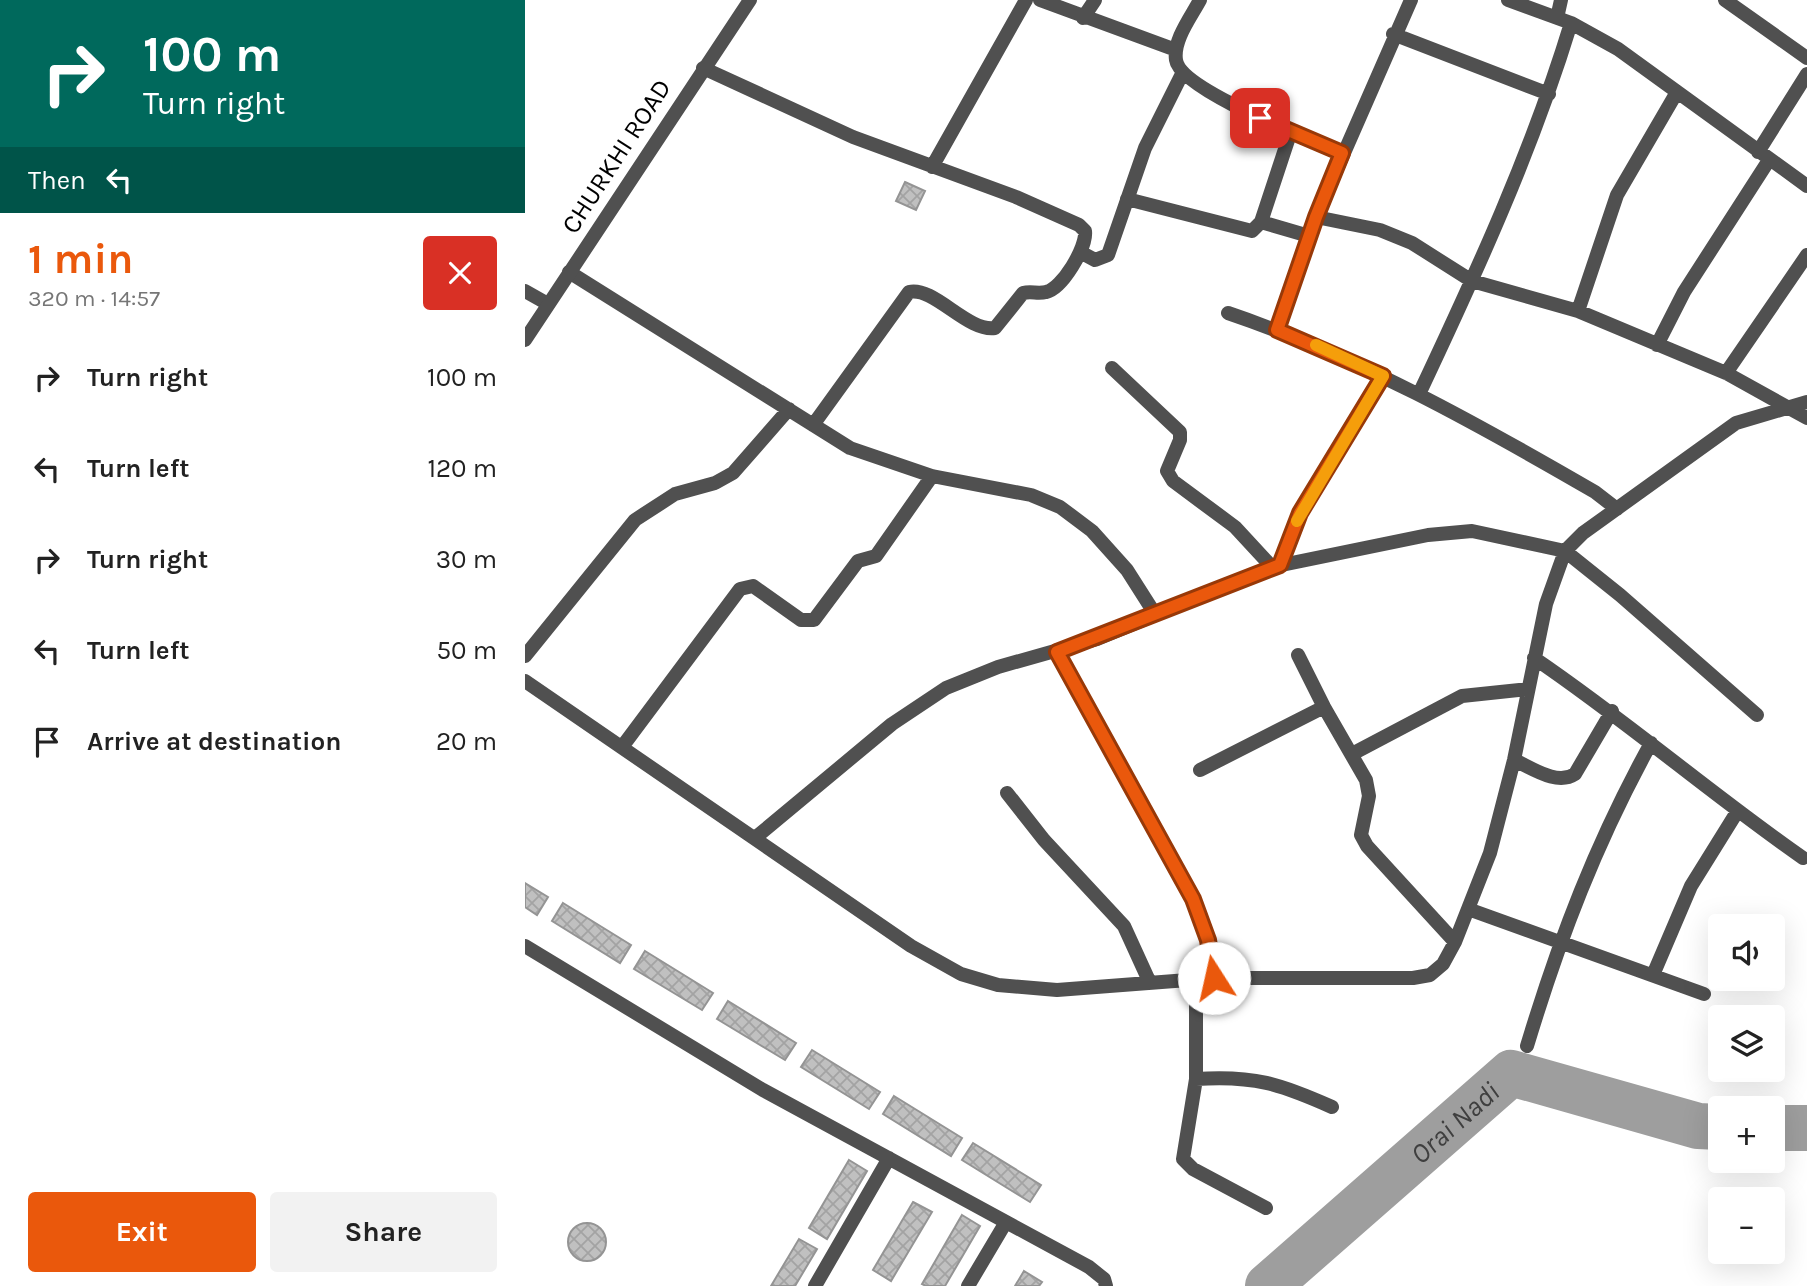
<!DOCTYPE html>
<html lang="en">
<head>
<meta charset="utf-8">
<style>
  :root { --surface:#fff; --page:#f2f2f2; --text:#222; --muted:#767676; --accent:#ea580c }
  body { margin:0; font-family:Karla,sans-serif; background:var(--page); color:var(--text); height:100vh; display:flex; flex-direction:column; font-size:26px; white-space:nowrap }
  * { box-sizing:border-box; margin:0 }
  p { font-size:23px; color:var(--muted) }
  .icon { flex:none; width:38px; height:38px; fill:none; stroke:currentColor; stroke-width:2; stroke-linecap:round; stroke-linejoin:round }
  .map { position:relative; flex:1; overflow:hidden }
  .details { display:flex; flex-direction:column; background:var(--surface); width:525px }
  .details>* { flex:none }
  .guide { background:#00695c; color:#fff; overflow:hidden }
  .fabs { position:absolute; left:1183px; top:914px; display:grid; gap:14px }
  .fabs a { display:grid; place-items:center; width:77px; height:77px; border-radius:7px; background:var(--surface); box-shadow:0 7px 28px #0002; font-size:35px }
  .pin { position:absolute; display:grid; place-items:center; width:60px; height:60px; color:#fff; margin:-30px; border-radius:14px; box-shadow:0 4px 10px #0006 }
  .me { position:absolute; width:77px; margin:-38px; rotate:350deg; stroke-linejoin:round; filter:drop-shadow(0 0 5px #0008) }
  .turn { display:flex; align-items:center; gap:24px; height:147px; padding:0 28px; font-size:32px }
  .turn .icon { width:91px; height:91px; stroke-width:2.5 }
  .turn b { display:block; font-size:49px; line-height:60px }
  .then { display:flex; align-items:center; height:66px; padding:0 28px; background:#0003; gap:14px; font-size:26px }
  .round { display:grid; place-items:center; flex:none; width:74px; height:74px; border-radius:7px; background:var(--page) }
  .head { display:flex; align-items:center; justify-content:space-between; height:119px; padding:0 28px }
  h1 { font-size:42px; font-weight:700; line-height:52px; color:var(--accent) }
  .cta { display:flex; gap:14px; margin-top:auto; padding:14px 28px }
  .cta a { flex:1; height:80px; border-radius:7px; background:var(--accent); color:#fff; font-size:28px; font-weight:700; line-height:80px; text-align:center }
  .cta a+a { background:var(--page); color:var(--text) }
  ul { padding:0; list-style:none }
  li { display:flex; align-items:center; gap:21px; height:91px; padding:0 28px }
  li div { flex:1 }
  li b { display:block; font-size:26px }
  li em { font-style:normal }
  main { display:flex; flex:1; min-height:0 }
  .map>svg:first-child { display:block }
  .lines { fill:none; stroke-linecap:round; stroke-linejoin:round }
  .river { stroke:#9e9e9e; stroke-width:46 }
  .building { fill:url(#building-cross-hatch); stroke:#949494; stroke-width:2 }
  .service { stroke:#505050; stroke-width:14 }
  .minor { stroke:#505050; stroke-width:14 }
  .tertiary { stroke:#505050; stroke-width:14 }
  .route-casing { stroke:#983908; stroke-width:18 }
  .route { stroke:#ea580c; stroke-width:12 }
  .slow { stroke:#f59e0b; stroke-width:12 }
  .labels { text-anchor:middle; stroke-width:5; stroke-linejoin:round; paint-order:stroke }
  .street-label { font-size:26px; fill:#000; stroke:#fff }
  .water-label { font-size:28px; font-style:italic; fill:#3f3f3f; stroke:#fff }
</style>
</head>
<body>
<main>
<section class="details">
<div class="guide">
<div class="turn"><svg class="icon" aria-label="right" viewBox="0 0 24 24"><path d="M7 20v-9h11M14 6l5 5-5 5"/></svg><div><b>100 m</b>Turn right</div></div>
<div class="then">Then<svg class="icon" aria-label="left" viewBox="0 0 24 24"><path d="M17 20v-9H6M10 6l-5 5 5 5"/></svg></div>
</div>
<div class="head"><div><h1>1 min</h1><p>320 m · 14:57</p></div><a class="round" style="background:#d93025;color:#fff"><svg class="icon" aria-label="close" viewBox="0 0 24 24"><path d="M6 6l12 12M18 6L6 18"/></svg></a></div>
<ul>
<li><svg class="icon" aria-label="right" viewBox="0 0 24 24"><path d="M7 20v-9h11M14 6l5 5-5 5"/></svg><div><b>Turn right</b></div><em>100 m</em></li>
<li><svg class="icon" aria-label="left" viewBox="0 0 24 24"><path d="M17 20v-9H6M10 6l-5 5 5 5"/></svg><div><b>Turn left</b></div><em>120 m</em></li>
<li><svg class="icon" aria-label="right" viewBox="0 0 24 24"><path d="M7 20v-9h11M14 6l5 5-5 5"/></svg><div><b>Turn right</b></div><em>30 m</em></li>
<li><svg class="icon" aria-label="left" viewBox="0 0 24 24"><path d="M17 20v-9H6M10 6l-5 5 5 5"/></svg><div><b>Turn left</b></div><em>50 m</em></li>
<li><svg class="icon" aria-label="arrive" viewBox="0 0 24 24"><path d="M6 21V4h12l-3 4 3 4H6"/></svg><div><b>Arrive at destination</b></div><em>20 m</em></li>
</ul>
<div class="cta"><a>Exit</a><a>Share</a></div>
</section>
<div class="map">
<svg width="1282" height="1286" viewBox="0 0 1282 1286">
  <defs>
    <pattern id="building-cross-hatch" width="8" height="8" patternUnits="userSpaceOnUse" patternTransform="scale(1.75)"><rect width="8" height="8" fill="#c0c0c0"/><path d="M0 0l8 8M0 8l8-8" fill="none" stroke="#a3a3a3"/></pattern>
  </defs>
  <rect width="100%" height="100%" fill="#fff"/>
  <g class="lines">
    <g class="river">
      <path d="M1248,1128h34"/>
      <path id="s1" d="M743,1286l243,-213 187,53 22,1"/>
    </g>
  </g>
  <path class="building" d="M380,182l20,9 -9,19 -20,-9z
    M0,883l23,14 -11,18 -12,-8z
    M38,903l68,42 -11,18 -68,-42z
    M120,951l68,42 -11,17 -68,-41z
    M203,1001l68,42 -11,17 -68,-41z
    M287,1050l68,42 -11,17 -68,-42z
    M369,1096l68,42 -11,18 -68,-42z
    M448,1143l68,42 -11,17 -68,-42z
    M324,1160l18,11 -40,68 -18,-11z
    M388,1202l19,10 -41,69 -18,-11z
    M437,1215l18,11 -35,60h-19l-4,-2z
    M43 1242a19 19 0 1 1 38 0a19 19 0 1 1-38 0Z
    M274,1239l18,10 -22,37h-24z
    M499,1271l18,11 -3,4h-24z"/>
  <g class="lines">
    <path class="service" d="M0,291l23,13
      M0,946l238,144 326,177 15,12 2,7
      M290,1286l74,-128
      M443,1286l38,-64"/>
    <path class="minor" d="M515,0l136,50
      M675,0c-9,17 -27,40 -24,60 4,30 136,80 166,93
      M983,0l63,23 47,26 189,137
      M1200,0l82,58
      M558,18l12,-18
      M1032,18l4,-18
      M868,34l156,60
      M178,68l150,69 163,60 63,28 6,6c2,16 -23,58 -39,61 -8,2 -15,-1 -23,1l-28,35c-28,4 -61,-42 -86,-36l-96,133
      M1233,152l49,-78
      M407,167l94,-167
      M602,199l125,32 9,-9 30,-91
      M791,217l64,13 32,13 60,38 106,30 148,62 81,45
      M736,222l48,14
      M557,253l13,7 13,-5 37,-107 37,-74
      M44,272l281,176 82,28 99,19 29,12 32,24 35,39 28,44
      M1053,311l39,-116 60,-103
      M703,313c130,44 248,110 367,179l22,17
      M752,330l39,-113 95,-217
      M1132,345l27,-53 85,-132
      M587,368l68,64v8l-13,31 6,10 62,46 37,40
      M1201,373l81,-118
      M895,392c57,-121 112,-241 151,-369
      M755,565l20,-52 83,-137
      M532,652l136,247 15,41 6,38
      M773,655l26,52 42,73 3,16 -8,39 6,11 88,96
      M0,656l110,-136 40,-26 40,-11 18,-10 56,-64
      M1009,658c93,63 177,136 269,200
      M0,681l386,265 50,28 37,11 59,5 157,-12h199l17,-3 13,-11 12,-22 35,-89 24,-93 32,-156 19,-53 18,-18 153,-110 71,-21
      M97,747l118,-158 13,-3 48,34h13l44,-59 18,-5 56,-80
      M827,754l110,-58 66,-7
      M989,760c18,8 43,26 61,14l37,-63
      M675,770l124,-63
      M482,793l37,47 80,86 26,57
      M230,838l137,-114 54,-36 52,-21 99,-28 175,-72 156,-32 44,-4 93,20 55,44 137,120
      M943,909l236,85
      M1128,975l38,-89 46,-74
      M671,979v100l-13,80 10,10 73,39
      M1002,1046c33,-109 69,-203 124,-303
      M671,1079c58,-4 84,5 136,28"/>
    <path class="tertiary" d="M0,340l225,-340"/>
  </g>
  <g class="lines">
    <g class="route-casing">
      <path id="route" d="M689,978l-6,-38 -15,-41 -136,-247 223,-87 20,-52 83,-137 -106,-46 39,-113 26,-64 -82,-35"/>
    </g>
    <use href="#route" class="route"/>
    <path class="slow" d="M772,521l86,-145 -67,-31"/>
  </g>
  <g class="labels">
    <g class="street-label">
      <text transform="translate(91 156) rotate(-57)" y="9">CHURKHI ROAD</text>
    </g>
    <g class="water-label">
      <text dy="10" stroke="none"><textPath href="#s1" startOffset="248">Orai Nadi</textPath></text>
    </g>
  </g>
</svg>
<div class="fabs">
<a><svg class="icon" aria-label="sound" viewBox="0 0 24 24"><path d="M4 9h4l5-4v14l-5-4H4zM17 9q2 3 0 6"/></svg></a>
<a><svg class="icon" aria-label="layers" viewBox="0 0 24 24"><path d="M12 4l9 5-9 5-9-5zM3 14l9 5 9-5"/></svg></a>
<a>+</a>
<a>−</a>
</div>
<div class="pin" style="left:735px;top:118px;background:#d93025"><svg class="icon" aria-label="arrive" viewBox="0 0 24 24"><path d="M6 21V4h12l-3 4 3 4H6"/></svg></div>
<svg class="me" style="left:689px;top:978px" viewBox="-20 -20 40 40"><circle r="19" fill="#fff"/><path d="M0-13L10 11 0 6-10 11z" fill="#ea580c"/></svg>
</div>
</main>
</body>
</html>
